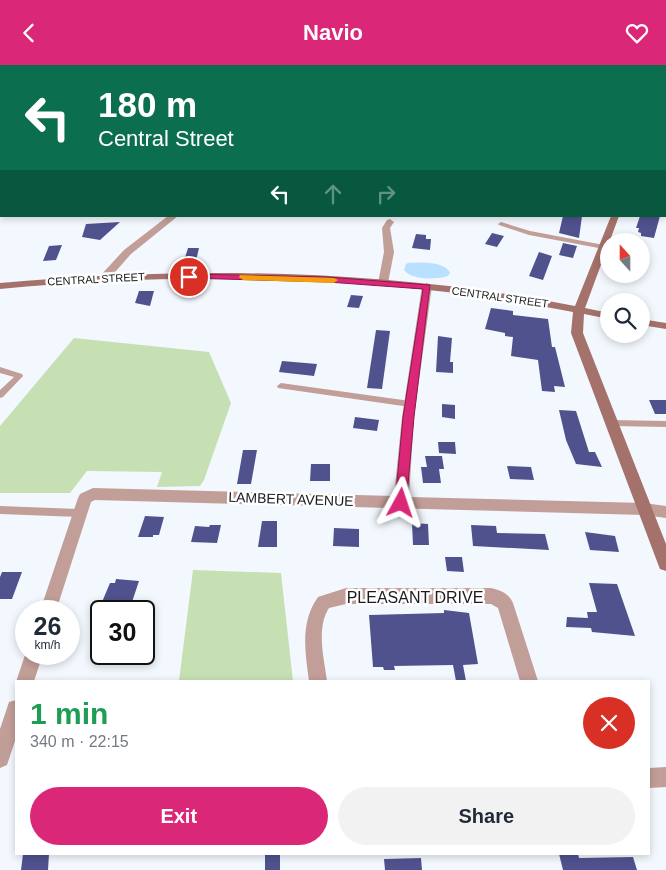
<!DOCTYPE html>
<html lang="en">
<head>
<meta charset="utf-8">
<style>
  :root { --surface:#fff; --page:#f2f2f3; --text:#1f2937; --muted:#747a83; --accent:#db2777 }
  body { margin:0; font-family:Arial,sans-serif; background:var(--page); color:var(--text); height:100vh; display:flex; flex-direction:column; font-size:19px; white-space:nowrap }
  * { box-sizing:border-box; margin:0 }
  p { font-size:16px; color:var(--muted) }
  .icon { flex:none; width:28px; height:28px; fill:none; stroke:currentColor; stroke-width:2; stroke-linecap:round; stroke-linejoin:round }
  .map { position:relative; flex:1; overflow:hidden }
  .details { position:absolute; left:15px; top:615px; width:635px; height:175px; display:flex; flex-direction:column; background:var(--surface); border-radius:0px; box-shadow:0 2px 8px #0003 }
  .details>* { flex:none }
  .top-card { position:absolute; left:0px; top:0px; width:666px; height:152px; box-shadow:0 2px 8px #0003; background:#0b6e4f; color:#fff; overflow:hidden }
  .needle { width:32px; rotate:339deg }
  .fabs { position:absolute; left:600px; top:168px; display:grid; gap:10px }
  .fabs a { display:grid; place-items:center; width:50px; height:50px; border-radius:50%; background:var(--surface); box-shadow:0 2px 8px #0003; font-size:25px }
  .speed { position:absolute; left:15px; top:535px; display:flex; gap:10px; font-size:25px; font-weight:700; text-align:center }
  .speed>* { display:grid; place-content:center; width:65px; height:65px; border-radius:50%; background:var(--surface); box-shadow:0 2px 8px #0003; line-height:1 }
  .speed small { font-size:12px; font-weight:400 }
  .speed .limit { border:2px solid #111; border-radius:8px; background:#fff; color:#111 }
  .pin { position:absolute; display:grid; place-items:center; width:42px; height:42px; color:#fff; margin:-21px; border:2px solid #fff; border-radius:50%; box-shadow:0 1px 5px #0007 }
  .me { position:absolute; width:55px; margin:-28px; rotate:5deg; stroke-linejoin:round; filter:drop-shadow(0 0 4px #0008) }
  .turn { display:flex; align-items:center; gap:18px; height:105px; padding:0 15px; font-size:22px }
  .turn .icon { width:65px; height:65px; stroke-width:2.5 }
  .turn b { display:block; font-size:35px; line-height:42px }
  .lanes { display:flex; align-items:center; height:48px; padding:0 15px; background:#0003; justify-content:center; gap:25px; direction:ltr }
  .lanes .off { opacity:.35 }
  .round { display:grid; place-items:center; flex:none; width:52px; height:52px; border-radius:26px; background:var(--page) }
  .headline { display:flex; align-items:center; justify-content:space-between; height:85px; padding:0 15px }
  h1 { font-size:30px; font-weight:700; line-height:38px; color:#1e9e55 }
  .primary-button { display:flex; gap:10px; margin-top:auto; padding:10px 15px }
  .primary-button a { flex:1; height:58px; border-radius:30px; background:var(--accent); color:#fff; font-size:20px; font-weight:700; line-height:58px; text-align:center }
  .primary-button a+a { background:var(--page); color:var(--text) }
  header { display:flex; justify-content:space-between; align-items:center; height:65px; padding:0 15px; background:var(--accent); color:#fff; font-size:22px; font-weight:700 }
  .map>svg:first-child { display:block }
  .green { fill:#c6e0b4 }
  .water { fill:#b9e0fe }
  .building { fill:#50528e }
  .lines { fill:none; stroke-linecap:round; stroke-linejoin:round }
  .service { fill:#c29e98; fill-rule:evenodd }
  .minor { fill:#c29e98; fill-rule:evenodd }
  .secondary { fill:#a5726b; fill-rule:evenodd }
  .route { fill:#db2777; stroke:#8e194d }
  .slow { fill:#f59e0b }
  .labels { text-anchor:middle; stroke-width:5; stroke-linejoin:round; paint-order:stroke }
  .far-street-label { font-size:11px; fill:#191b1e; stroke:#fff }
  .street-label { font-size:14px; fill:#191b1e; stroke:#fff }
  .near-street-label { font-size:16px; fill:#191b1e; stroke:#fff }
</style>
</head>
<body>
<header><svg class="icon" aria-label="back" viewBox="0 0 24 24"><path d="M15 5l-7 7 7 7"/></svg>Navio<svg class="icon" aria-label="heart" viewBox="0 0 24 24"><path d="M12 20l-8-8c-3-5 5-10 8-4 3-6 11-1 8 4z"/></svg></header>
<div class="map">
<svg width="666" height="805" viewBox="0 0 666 805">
  <rect width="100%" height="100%" fill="#f3f8fe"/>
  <path class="green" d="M74,273l135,14 22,51 -27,77 -4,6 -43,1 5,-15 -75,-1 -17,22h-70v-67z
    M193,505l88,3 12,108h-114z"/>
  <path class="water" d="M408,198c12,-1 37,-2 42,10l-2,3c-11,4 -37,4 -44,-6l2,-6z"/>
  <path class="building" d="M563,151h19l-3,22 -20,-5z
    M640,151h20l-6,22 -13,-2v-3l-3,-1 1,-4h-3z
    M120,157l-20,18 -18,-3 4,-13z
    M492,168l12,3 -7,11 -12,-3z
    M416,169l10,1v4h5l-1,11 -18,-2z
    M563,178l14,3 -4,12 -14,-3z
    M62,180l-6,15 -13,1 6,-15z
    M188,183h11l-3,13h-12z
    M539,187l13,4 -9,24 -14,-4z
    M139,226h15l-4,15 -15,-3z
    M351,230l12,1 -4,12 -12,-1z
    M491,243l22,3v4l35,4 4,28h3l10,40 -11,-1 1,6 -13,-1 -4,-31 -27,-4 2,-19 -8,-1v-3l-20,-4z
    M376,265l14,1 -8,58 -15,-1z
    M438,271l14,2 -2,24h3v11l-17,-1z
    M282,296l35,3 -3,12 -35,-4z
    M649,335h17v14h-11z
    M442,339l13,1v14l-13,-2z
    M559,345l17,1 13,41h6l7,15 -26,-3 -10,-24z
    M355,352l24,3 -2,11 -24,-3z
    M438,377h17l1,12 -17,-1z
    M243,385h14l-6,34h-14z
    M425,391h17l2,13h-5l2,14h-18l-2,-16h6z
    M311,399h19v17h-20z
    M507,401l24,1 3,13 -24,-1z
    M145,451l19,1 -5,18h-6v2h-15z
    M262,456h15v26h-19z
    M412,458l16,1 1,21h-16z
    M210,460h11l-4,18 -26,-1 4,-16 14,1z
    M471,460l25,1 1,7 48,1 4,16 -76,-4z
    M334,463l25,1v18l-26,-1z
    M585,467l30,4 4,16 -29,-2z
    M445,492h17l2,15 -17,-1z
    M2,507h20l-10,27h-12v-22z
    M116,514l23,2 -10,30h-14l1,-2 -10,-1 2,-5 -6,-1 8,-19h5z
    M589,518l28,1 18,52 -43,-4 -1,-4 -25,-1 1,-10 21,1 -1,-6h10z
    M444,545l25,3 9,51 -15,1 3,16h-10l-3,-16 -59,1 1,4h-11l-1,-3h-10l-4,-52 75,-2z
    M23,789h26l-1,16h-27z
    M265,789h15v16h-15z
    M559,789h19l1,4 54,-1 4,13h-74z
    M421,793l1,12h-37l-1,-11z"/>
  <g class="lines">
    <path class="service" d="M501,157l29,9 74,14 3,2 -3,2 -75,-14 -30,-10 -1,-1z
      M0,302l22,7 1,2 -20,21 -3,1v-8l14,-13 -14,-4z
      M281,318l129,18 4,3 -4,3 -132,-19 -1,-2z
      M612,355l54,1v6l-54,-1 -4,-3z
      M0,441l79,3 3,1 2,3 -2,3 -3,1 -79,-3z"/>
    <path class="minor" d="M150,0h34l1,1h-34z
      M320,0h6l1,1h-6z
      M385,0h7l1,1h-7z
      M665,3h1v4h-1z
      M0,34h1v4h-1z
      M665,43h1v4h-1z
      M665,85h1v4h-1z
      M0,130l1,1v5h-1z
      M168,151h10l-47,38 -23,26h-8v-4l24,-26z
      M390,154l4,3 -4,6 4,24 -6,31 -5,3 -5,-3 6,-31 -2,-24 5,-8z
      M427,218l5,3 -18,131 -5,80 235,6 22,3v12l-22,-3 -549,-15 -4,2 -35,109h-16l38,-113 2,-4 13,-6 301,8 8,-79 20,-131z
      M346,523h145c10,2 18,6 22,15l25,78h-18l-22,-73 -7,-4h-145l-17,4c-13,20 -5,50 -2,73h-18c-4,-29 -9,-59 9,-84z
      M26,587v2h17l-9,27 -18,1z
      M16,635v38l-9,27 -7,3v-39l9,-27z
      M666,702v20l-17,1v-20z"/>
    <path class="secondary" d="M665,22h1l-1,6z
      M611,151h8l-34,92 24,5v6l-25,-5 -1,19 83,211v27l-6,-2 -2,-5 -87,-231 2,-21c-187,-37 -383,-41 -573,-23v-6c191,-17 387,-14 575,23z
      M641,254l25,4v6l-25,-4z"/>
  </g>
  <path class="route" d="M189,209l139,3 102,8 -16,132 -8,89h-9l-2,-3 8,-86 20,-128 -95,-7 -142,-4 -1,-1z"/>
  <path class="slow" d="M240,210l94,3 4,2 -4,3 -91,-3 -4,-3z"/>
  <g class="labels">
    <g class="far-street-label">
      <text transform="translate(96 214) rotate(-3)" y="4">CENTRAL STREET</text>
      <text transform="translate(500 232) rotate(8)" y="4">CENTRAL STREET</text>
    </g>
    <g class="street-label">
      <text transform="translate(291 434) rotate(2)" y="5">LAMBERT AVENUE</text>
    </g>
    <g class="near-street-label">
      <text x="415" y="538">PLEASANT DRIVE</text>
    </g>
  </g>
</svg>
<div class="fabs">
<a><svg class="needle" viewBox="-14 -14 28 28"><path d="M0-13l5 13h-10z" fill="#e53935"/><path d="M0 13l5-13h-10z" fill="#747a83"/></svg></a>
<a><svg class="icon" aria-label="search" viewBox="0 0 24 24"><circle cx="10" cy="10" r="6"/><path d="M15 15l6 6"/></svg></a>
</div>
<div class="speed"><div>26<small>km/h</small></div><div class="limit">30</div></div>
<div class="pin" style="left:189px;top:212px;background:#d93025"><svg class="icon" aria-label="arrive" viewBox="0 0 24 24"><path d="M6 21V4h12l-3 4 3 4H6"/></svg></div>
<svg class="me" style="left:401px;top:438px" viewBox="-20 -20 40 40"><path d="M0-17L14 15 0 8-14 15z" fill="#db2777" stroke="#fff" stroke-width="4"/></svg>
<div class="top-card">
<div class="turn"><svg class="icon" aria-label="left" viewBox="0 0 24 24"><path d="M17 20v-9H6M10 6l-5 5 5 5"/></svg><div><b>180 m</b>Central Street</div></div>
<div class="lanes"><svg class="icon" aria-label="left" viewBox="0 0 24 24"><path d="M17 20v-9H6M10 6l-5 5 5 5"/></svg><svg class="icon off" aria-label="ahead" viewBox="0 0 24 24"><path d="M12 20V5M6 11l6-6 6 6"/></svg><svg class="icon off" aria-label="right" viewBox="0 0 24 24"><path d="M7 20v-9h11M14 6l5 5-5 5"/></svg></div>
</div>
<section class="details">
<div class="headline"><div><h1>1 min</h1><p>340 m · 22:15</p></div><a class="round" style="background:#d93025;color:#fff"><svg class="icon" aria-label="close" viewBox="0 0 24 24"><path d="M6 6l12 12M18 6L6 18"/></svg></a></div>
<div class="primary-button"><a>Exit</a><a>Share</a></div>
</section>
</div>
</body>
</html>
